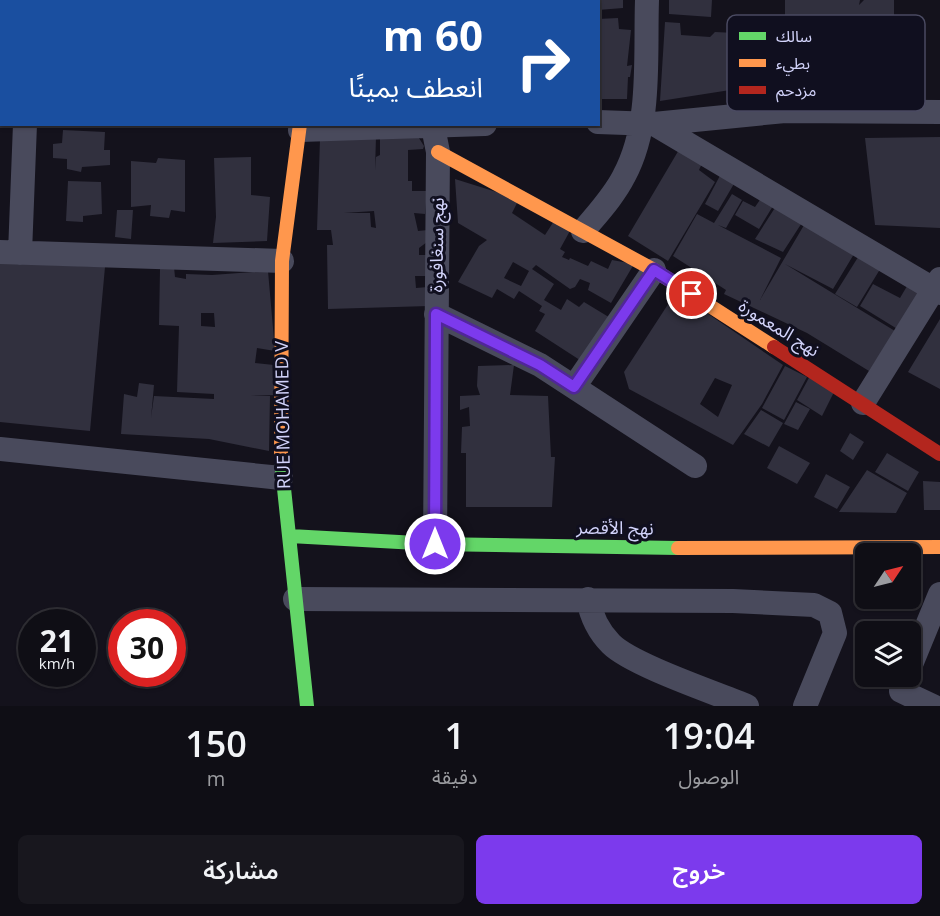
<!DOCTYPE html>
<html lang="ar">
<head>
<meta charset="utf-8">
<style>
  :root { --surface:#0f0e15; --page:#18171e; --text:#f1f3f6; --muted:#9b9ca0; --line:#2f2e34; --accent:#7c3aed }
  body { margin:0; font-family:"Open Sans","Noto Sans Arabic",sans-serif; background:var(--page); color:var(--text); direction:rtl; height:100vh; display:flex; flex-direction:column; font-size:22px; white-space:nowrap }
  * { box-sizing:border-box; margin:0 }
  p { font-size:20px; color:var(--muted) }
  .icon { flex:none; width:33px; height:33px; fill:none; stroke:currentColor; stroke-width:2; stroke-linecap:round; stroke-linejoin:round }
  .map { position:relative; height:706px; overflow:hidden; direction:ltr }
  .sheet { display:flex; flex-direction:column; background:var(--surface); flex:1 }
  .sheet>* { flex:none }
  .banner { position:absolute; left:0px; top:0px; width:600px; height:126px; box-shadow:0 2px 4px #0004,0 0 0 2px var(--line); direction:rtl; background:#1a4fa0; color:#fff; overflow:hidden }
  .needle { width:39px; rotate:55deg }
  .tools { position:absolute; left:855px; top:543px; display:grid; gap:12px }
  .tools a { display:grid; place-items:center; width:66px; height:66px; border-radius:9px; background:var(--surface); box-shadow:0 2px 4px #0004,0 0 0 2px var(--line); font-size:30px }
  .speed { position:absolute; left:18px; top:609px; display:flex; gap:12px; font-size:30px; font-weight:700; text-align:center }
  .speed>* { display:grid; place-content:center; width:78px; height:78px; border-radius:50%; background:var(--surface); box-shadow:0 2px 4px #0004,0 0 0 2px var(--line); line-height:1 }
  .speed small { font-size:15px; font-weight:400 }
  .speed .limit { border:9px solid #d22; background:#fff; color:#111 }
  .pin { position:absolute; display:grid; place-items:center; width:51px; height:51px; color:#fff; margin:-26px; border:3px solid #fff; border-radius:50%; box-shadow:0 2px 6px #0007 }
  .me { position:absolute; width:66px; margin:-33px; rotate:0deg; stroke-linejoin:round; filter:drop-shadow(0 0 4px #0008) }
  .turn { display:flex; align-items:center; gap:21px; height:126px; padding:0 18px; font-size:27px }
  .turn .icon { width:78px; height:78px; stroke-width:2.5 }
  .turn b { display:block; font-size:42px; line-height:51px }
  .eta { display:flex; justify-content:space-evenly; align-items:center; height:102px; text-align:center }
  .eta b { font-size:36px; font-weight:600; line-height:42px }
  .cta { display:flex; gap:12px; margin-top:auto; padding:12px 18px }
  .cta a { flex:1; height:69px; border-radius:9px; background:var(--accent); color:#fff; font-size:24px; font-weight:600; line-height:69px; text-align:center }
  .cta a+a { background:var(--page); color:var(--text) }
  .map>svg:first-child { display:block }
  .building { fill:#31303e; fill-rule:evenodd }
  .lines { fill:none; stroke-linecap:round; stroke-linejoin:round }
  .street { stroke:#494a5c; stroke-width:24 }
  .fast { stroke:#63d668; stroke-width:14 }
  .slow { stroke:#ff974d; stroke-width:14 }
  .jam { stroke:#b3261e; stroke-width:14 }
  .route-casing { stroke:#51269a; stroke-width:15 }
  .route { stroke:#7c3aed; stroke-width:10 }
  .labels { text-anchor:middle; stroke-width:6; stroke-linejoin:round; paint-order:stroke }
  .street-label { font-size:18px; fill:#d2d3fa; stroke:#100f1f }
  .key { fill:#100f1f; stroke:#4a4a61; stroke-width:1.5 }
  .key-label { font-size:16px; fill:#d2d3fa }
</style>
</head>
<body>
<div class="map">
<svg width="940" height="706" viewBox="0 0 940 706">
  <rect width="100%" height="100%" fill="#14121c"/>
  <path class="building" d="M598,0h25v8l-25,2z
    M669,0h43l-1,17 -42,-3z
    M785,0h75l-1,5 5,-5h30v23l-56,-4 -15,1v3l-38,-2z
    M618,18l1,11 12,1 -4,36 5,-1 -2,12h-2l-1,22h-29v-80z
    M665,22l15,1 1,12 29,2 5,-5 41,2 2,11 25,2 6,-1 3,-11 105,1 -2,51 -40,-4 -37,2 -9,-2v-7l-15,-2 -1,10 -50,4 -83,13z
    M63,130l42,2 -1,18h6v15l-28,2 -1,5 -14,-3v-10l-14,-1v-14l9,-1z
    M380,134l37,1 7,11 -1,3 -15,1v31h4v10h15l-2,23 -11,-1 4,18 10,-1 -1,12 -8,6v7h7l3,21h-14l1,12 12,-1 1,19 -101,3 -1,-64h6l-2,-15h-14l3,-91 56,-2 -1,33 1,-13 4,-2zM374,211l2,17 -5,-1 -1,-14h-26z
    M940,137v91l-65,-3 -10,-87z
    M680,148l24,11 -5,11 16,12 -47,79 -40,-25z
    M251,157v38l19,2 -3,44 -54,2 3,-26 -2,-59z
    M158,158l27,2v52l-14,-2 -2,8 -19,-2 1,-11 -20,2v-46l25,2z
    M724,168l14,9 -20,34 -13,-7z
    M455,179l64,20 -7,14 33,22 9,-14 17,8 -11,20 5,3 -3,5 7,3 1,-2 18,8 3,-5 17,8 4,-9 22,4 -23,39 -23,-13 2,-7 -10,-4 -5,8 -5,2 -34,-24 -4,4 22,15 -10,16 17,10 6,-11 12,8 5,-5 28,17 -26,45 -51,-33 10,-17 -6,-3 3,-5 -23,-15 -5,8 -17,-10 -5,9 -34,-16 21,-36 8,-6 -29,-17zM513,262l16,9 -8,15 -17,-8z
    M68,181l33,1 1,32 -19,2v6l-17,-1z
    M732,194l10,6 -16,28 -8,-3 63,33 -21,42 47,-80 50,29 -24,40 -48,-25 110,67 -26,40 -62,-38 -83,-39 2,-4 -53,-34 24,-42 17,9z
    M764,194l12,7 -17,28 -24,-14 8,-14 12,6z
    M778,203l27,15 -22,34 -28,-13z
    M117,210h16l-2,29 -16,-2z
    M860,254l22,12 -25,41 -22,-13z
    M0,263l105,4 -15,164 -90,-9z
    M174,267l1,10 11,2v-5l26,1 56,-4 7,80 -18,-3 -2,15 19,2 1,30 -25,1h20l-1,55 -60,-12 -88,-5 3,-40 13,3 2,-14 15,2 -3,33 3,-22 60,3v-5l-37,-2 2,-66 -20,-1 1,-56zM201,313h13l1,14 -14,-1z
    M910,281l14,8 -25,41 -39,-24 13,-22 27,14z
    M676,292l107,73 -21,39 -29,41 -104,-56 -5,-17zM715,378l17,7 -14,32 -18,-13z
    M940,319v70l-32,-17z
    M514,365l-4,30 38,1 3,61h4l-3,50h-86v-54h-5l1,-26 8,-1 -1,-19 -9,3v-14l20,-1 -3,-9 1,-20z
    M785,366l22,11 -23,43 -22,-12z
    M811,374l25,14 -14,28 -25,-16z
    M796,402l14,7 -12,21 -14,-6z
    M761,410l22,13 -14,24 -25,-13z
    M850,433l14,9 -11,18 -13,-9z
    M779,446l31,17 -13,21 -30,-16z
    M887,453l32,19 -11,19 -33,-19z
    M867,470l40,23 -11,20 -57,-1z
    M826,474l24,13 -13,22 -23,-12z
    M923,481l17,1v28h-16z"/>
  <g class="lines">
    <path class="street" d="M506,0v2
      M33,2l1,-2
      M304,2v-2
      M598,122l56,2 131,-13 155,1
      M654,124l286,169
      M433,127l5,25 -3,392
      M300,130l185,-6
      M583,231c14,-17 31,-35 41,-55 28,-52 21,-118 23,-176
      M0,252l282,9
      M20,253l5,-129
      M436,314l104,51 155,101
      M574,387l80,-117
      M863,403l77,-124
      M0,449l281,29
      M295,599l438,2 81,4 16,8 5,20 -30,73
      M588,599c3,16 11,33 23,45 21,21 105,49 136,62
      M910,667l30,-73
      M907,676l-6,15 32,15"/>
    <path class="fast" d="M281,460l26,246
      M290,536l145,8 243,4"/>
    <path class="slow" d="M438,152l216,118 120,77
      M281,460l1,-199 18,-137
      M678,548l262,-1"/>
    <path class="jam" d="M774,347l166,107"/>
  </g>
  <g class="lines">
    <g class="route-casing">
      <path id="route" d="M435,544l1,-230 104,51 34,22 80,-117 38,24"/>
    </g>
    <use href="#route" class="route"/>
  </g>
  <g class="labels">
    <g class="street-label">
      <text transform="translate(437 245) rotate(-89)" y="6">نهج سنغافورة</text>
      <text transform="translate(779 328) rotate(32)" y="6">نهج المعمورة</text>
      <text transform="translate(283 415) rotate(-91)" y="6">RUE MOHAMED V</text>
      <text transform="translate(615 528) rotate(1)" y="6">نهج الأقصر</text>
    </g>
  </g>
  <rect x="727" y="15" width="198" height="96" rx="9" class="key"/>
  <rect x="739" y="32" width="27" height="8" fill="#63d668"/>
  <rect x="739" y="59" width="27" height="8" fill="#ff974d"/>
  <rect x="739" y="86" width="27" height="8" fill="#b3261e"/>
  <g class="key-label">
    <text x="776" y="42">سالك</text>
    <text x="776" y="69">بطيء</text>
    <text x="776" y="96">مزدحم</text>
  </g>
</svg>
<div class="tools">
<a><svg class="needle" viewBox="-14 -14 28 28"><path d="M0-13l5 13h-10z" fill="#e53935"/><path d="M0 13l5-13h-10z" fill="#9b9ca0"/></svg></a>
<a><svg class="icon" aria-label="layers" viewBox="0 0 24 24"><path d="M12 4l9 5-9 5-9-5zM3 14l9 5 9-5"/></svg></a>
</div>
<div class="speed"><div>21<small>km/h</small></div><div class="limit">30</div></div>
<div class="pin" style="left:692px;top:294px;background:#d93025"><svg class="icon" aria-label="arrive" viewBox="0 0 24 24"><path d="M6 21V4h12l-3 4 3 4H6"/></svg></div>
<svg class="me" style="left:435px;top:544px" viewBox="-20 -20 40 40"><circle r="17" fill="#7c3aed" stroke="#fff" stroke-width="3"/><path d="M0-11L8 9 0 5-8 9z" fill="#fff"/></svg>
<div class="banner">
<div class="turn"><svg class="icon" aria-label="right" viewBox="0 0 24 24"><path d="M7 20v-9h11M14 6l5 5-5 5"/></svg><div><b>60 m</b>انعطف يمينًا</div></div>
</div>
</div>
<section class="sheet">
<div class="eta">
<div><b>19:04</b><p>الوصول</p></div>
<div><b>1</b><p>دقيقة</p></div>
<div><b>150</b><p>m</p></div>
</div>
<div class="cta"><a>خروج</a><a>مشاركة</a></div>
</section>
</body>
</html>
